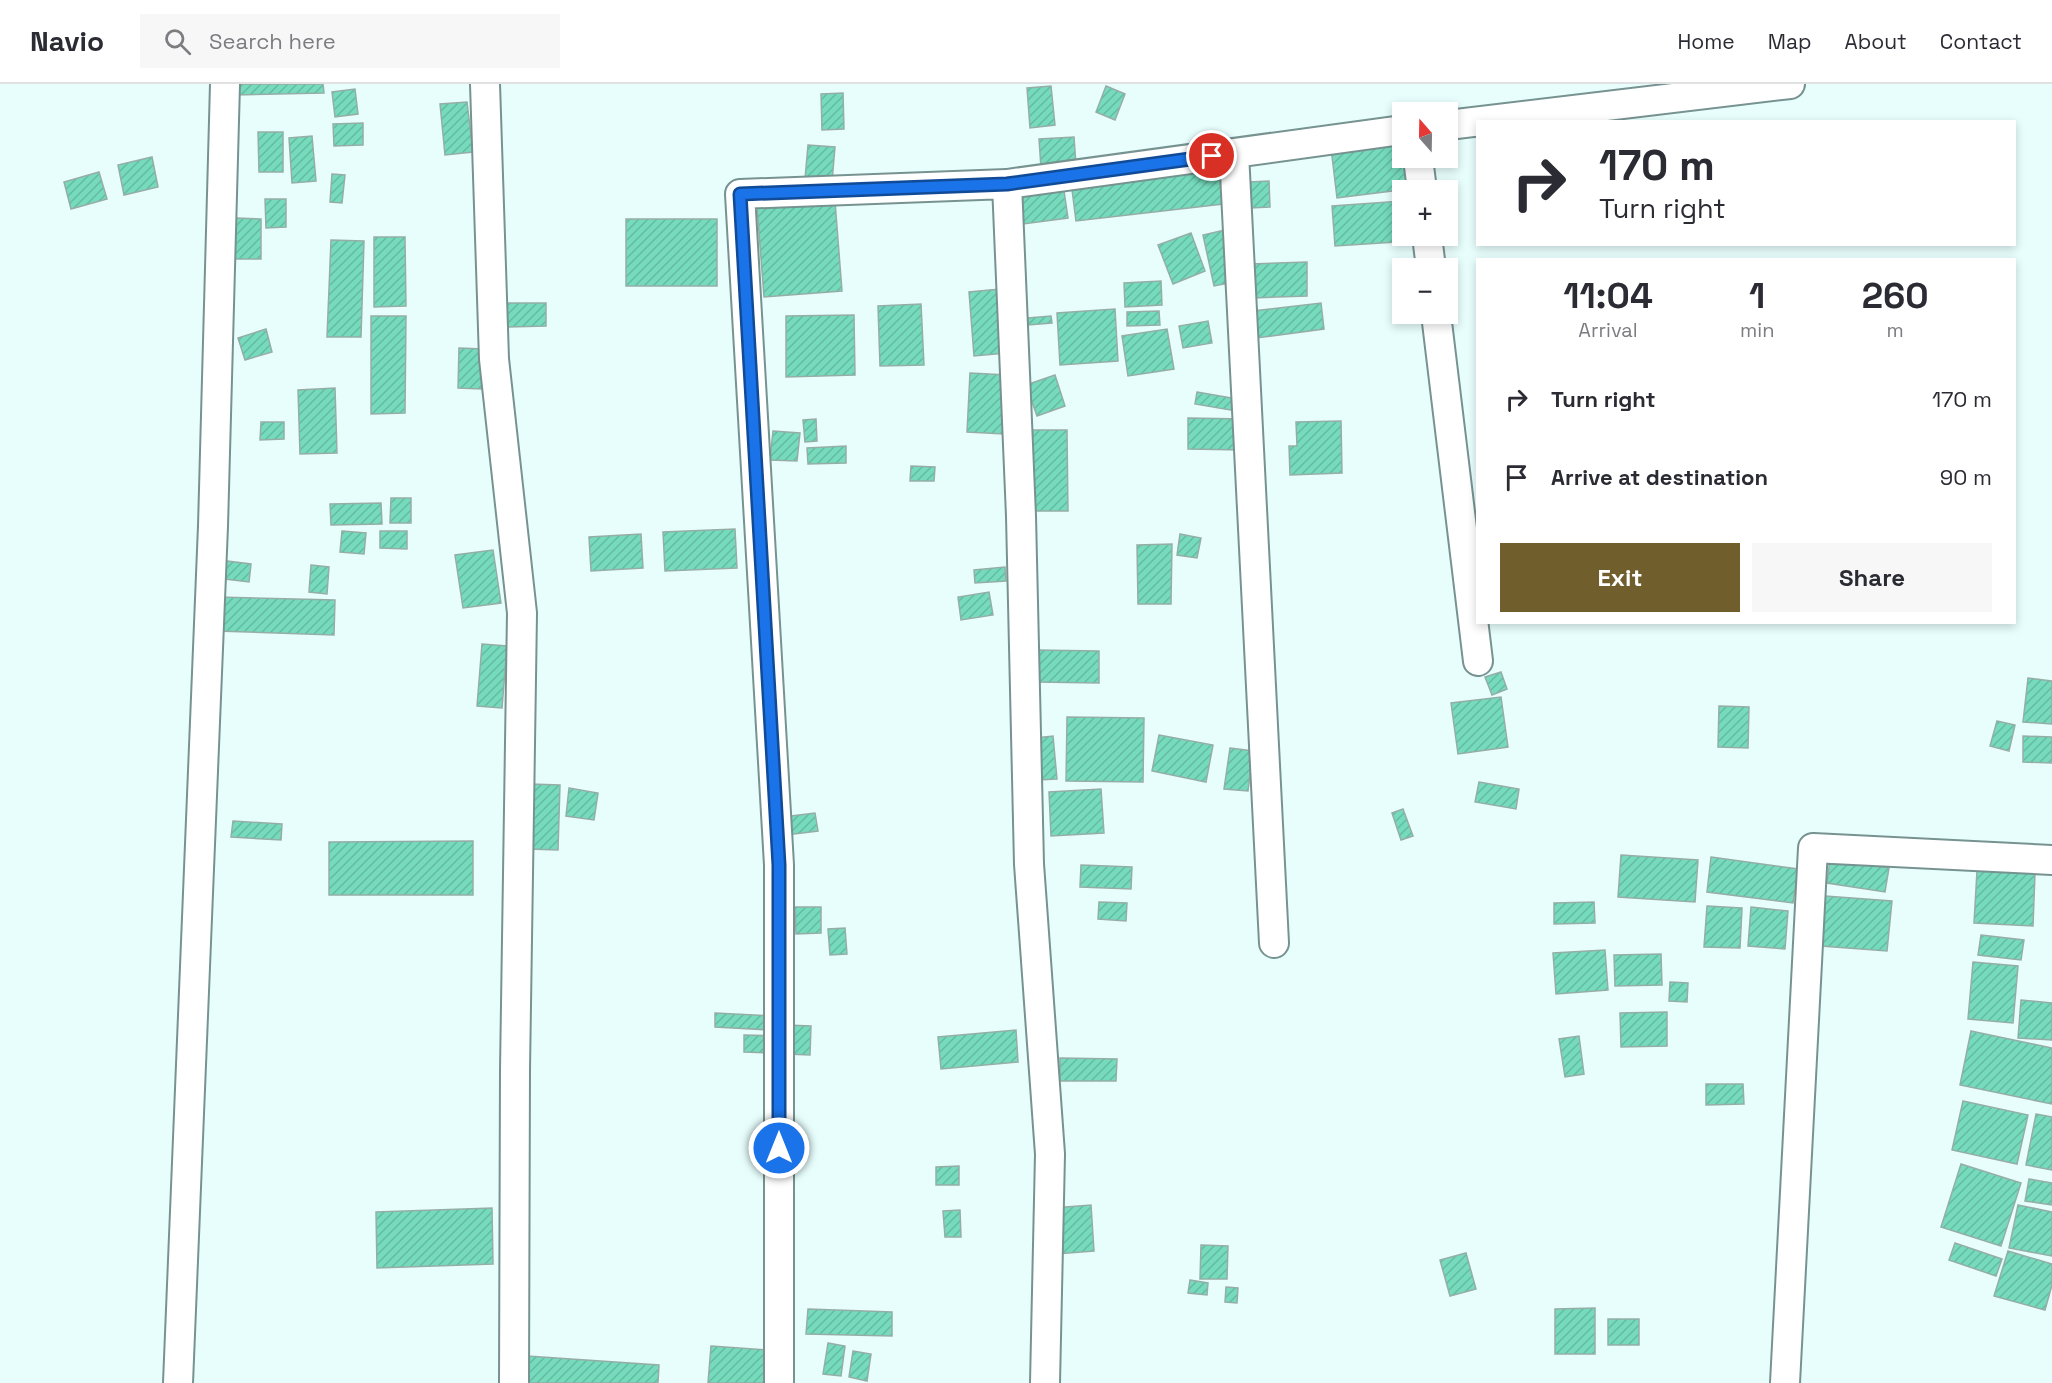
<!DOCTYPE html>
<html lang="en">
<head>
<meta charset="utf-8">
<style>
  :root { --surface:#fff; --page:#f7f7f7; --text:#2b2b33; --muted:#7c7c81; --line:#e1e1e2; --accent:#705f2d }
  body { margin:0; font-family:"Space Grotesk",sans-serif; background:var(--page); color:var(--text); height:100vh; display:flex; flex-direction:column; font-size:22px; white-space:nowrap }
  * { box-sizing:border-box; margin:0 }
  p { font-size:20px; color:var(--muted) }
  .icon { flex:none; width:33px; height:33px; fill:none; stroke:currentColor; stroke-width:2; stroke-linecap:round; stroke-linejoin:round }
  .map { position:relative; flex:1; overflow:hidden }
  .panel { position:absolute; left:1476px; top:174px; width:540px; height:366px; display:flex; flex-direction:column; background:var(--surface); border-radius:0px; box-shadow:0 3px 9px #0003 }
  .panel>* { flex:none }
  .guide { position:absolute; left:1476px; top:36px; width:540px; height:126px; border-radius:0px; box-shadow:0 3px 9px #0003; background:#fff; color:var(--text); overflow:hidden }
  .needle { width:39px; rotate:340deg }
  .controls { position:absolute; left:1392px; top:18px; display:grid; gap:12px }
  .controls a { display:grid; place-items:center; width:66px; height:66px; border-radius:0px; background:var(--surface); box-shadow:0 3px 9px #0003; font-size:30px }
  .pin { position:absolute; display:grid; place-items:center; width:51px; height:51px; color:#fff; margin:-26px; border:3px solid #fff; border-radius:50%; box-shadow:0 2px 6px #0007 }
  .me { position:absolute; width:66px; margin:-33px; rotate:0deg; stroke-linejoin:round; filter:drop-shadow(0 0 4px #0008) }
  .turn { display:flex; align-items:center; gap:21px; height:126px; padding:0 24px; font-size:27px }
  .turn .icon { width:78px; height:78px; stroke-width:2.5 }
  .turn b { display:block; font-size:42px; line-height:51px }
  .eta { display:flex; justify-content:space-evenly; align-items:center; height:102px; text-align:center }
  .eta b { font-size:36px; font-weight:700; line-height:42px }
  .primary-button { display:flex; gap:12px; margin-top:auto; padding:12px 24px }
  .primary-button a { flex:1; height:69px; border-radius:0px; background:var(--accent); color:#fff; font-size:24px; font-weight:700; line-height:69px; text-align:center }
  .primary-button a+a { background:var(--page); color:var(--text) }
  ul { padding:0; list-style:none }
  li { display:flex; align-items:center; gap:18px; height:78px; padding:0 24px }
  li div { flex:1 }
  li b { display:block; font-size:22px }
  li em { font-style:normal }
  header { display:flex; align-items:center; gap:36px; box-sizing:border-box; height:84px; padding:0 30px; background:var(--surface); border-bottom:2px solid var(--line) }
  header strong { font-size:28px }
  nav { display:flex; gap:33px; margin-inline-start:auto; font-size:21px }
  .search { width:420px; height:54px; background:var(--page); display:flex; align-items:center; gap:15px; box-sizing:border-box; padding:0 21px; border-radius:0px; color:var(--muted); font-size:22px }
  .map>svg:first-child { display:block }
  .building { fill:url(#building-hatch); stroke:#95aea5; stroke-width:1.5 }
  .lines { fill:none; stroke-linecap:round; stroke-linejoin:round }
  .street-casing { stroke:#779391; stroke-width:32 }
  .street { stroke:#fff; stroke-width:28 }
  .route-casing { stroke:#114b97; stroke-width:15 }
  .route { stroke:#1a73e8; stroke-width:10 }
</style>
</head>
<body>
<header>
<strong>Navio</strong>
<div class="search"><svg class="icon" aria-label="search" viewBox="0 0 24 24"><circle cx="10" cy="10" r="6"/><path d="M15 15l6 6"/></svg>Search here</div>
<nav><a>Home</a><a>Map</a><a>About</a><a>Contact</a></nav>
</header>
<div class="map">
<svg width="2052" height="1299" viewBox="0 0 2052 1299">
  <defs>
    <pattern id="building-hatch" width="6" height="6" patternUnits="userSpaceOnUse" patternTransform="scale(1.5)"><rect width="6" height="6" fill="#75dbbc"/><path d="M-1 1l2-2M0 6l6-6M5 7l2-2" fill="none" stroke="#64bba1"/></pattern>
  </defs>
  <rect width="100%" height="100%" fill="#e7fefd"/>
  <path class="building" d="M234,0h89l1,9 -89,2z
    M1051,2l4,39 -25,3 -3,-40z
    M1106,2l19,8 -10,26 -19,-8z
    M355,5l3,25 -23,3 -3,-25z
    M843,9l1,36 -22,1 -1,-36z
    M467,18l6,50 -28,3 -5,-51z
    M363,39v22l-29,1 -1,-22z
    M258,48h25v40h-24z
    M312,52l4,45 -24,2 -3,-45z
    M1074,53l2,28 -35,3 -2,-29z
    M1402,54l6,51 -71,9 -6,-50z
    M808,61l27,2 -3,35 -27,-3z
    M152,73l6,30 -34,8 -6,-30z
    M1219,81l4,39 -147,17 -5,-39z
    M99,88l8,27 -36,10 -7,-27z
    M332,90l13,1 -3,28 -12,-1z
    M1269,97l1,26 -20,1 -1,-26z
    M1063,100l5,34 -45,6 -4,-34z
    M265,115h21v28l-20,1z
    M835,117l7,90 -78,6 -7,-90z
    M1402,117v35h10v5l-77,5 -3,-40z
    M236,134l25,1v40h-26z
    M626,135h91v67h-91z
    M1225,146l10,52 -21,4 -11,-51z
    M1191,149l14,38 -32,13 -15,-39z
    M374,153h31l1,69 -32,1z
    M331,156l33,1 -3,96h-34z
    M1307,178v34l-55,2 -1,-34z
    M1161,197l1,24 -37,2 -1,-24z
    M1000,205l6,64 -32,3 -5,-64z
    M506,219h40v23l-39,1z
    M1321,219l3,26 -68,9 -3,-27z
    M921,220l3,61 -44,1 -2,-60z
    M1115,225l3,52 -58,4 -3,-52z
    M1159,227l1,14 -33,1v-14z
    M854,231l1,60 -69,2v-61z
    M371,232h35l-1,97 -34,1z
    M1051,232l1,7 -24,2v-7z
    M1208,237l4,22 -29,5 -4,-22z
    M266,245l6,23 -27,8 -7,-22z
    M1167,245l7,40 -46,7 -6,-40z
    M459,264l24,1 -1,40 -24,-1z
    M970,289l37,2 -3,59 -37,-2z
    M1055,291l10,31 -28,10 -11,-31z
    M335,304l2,65 -37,1 -2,-64z
    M1197,308l41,7 -2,12 -41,-7z
    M1188,334l56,1 -1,31 -55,-1z
    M816,335l1,22 -12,1 -2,-22z
    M1341,337l1,52 -52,2 -1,-29h8l-1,-24z
    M261,338h23v17l-24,1z
    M1032,346h35l1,81h-34z
    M773,347l27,2 -3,28 -27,-1z
    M846,362v17l-38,1 -1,-16z
    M911,382l24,1 -1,14h-24z
    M391,414h20v25h-21z
    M381,419l1,21 -51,1 -1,-21z
    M735,445l2,39 -72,3 -2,-39z
    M342,447l24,2 -2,21 -24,-2z
    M380,447h27v18l-27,-1z
    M641,450l2,34 -52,3 -2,-34z
    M1180,450l21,4 -4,20 -20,-3z
    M1172,460l-1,60h-33l-1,-59z
    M493,466l8,53 -38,5 -8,-53z
    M219,476l32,4 -2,18 -32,-4z
    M311,481l18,2 -2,27 -18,-2z
    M1005,483l1,14 -31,2 -1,-13z
    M989,508l4,23 -32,5 -3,-23z
    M217,513l118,3 -1,35 -118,-4z
    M482,560l25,2 -5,62 -25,-2z
    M1035,566l64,1v32l-64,-1z
    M1501,588l6,17 -15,6 -7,-18z
    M2028,594l24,3v43l-29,-2z
    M1501,613l7,50 -50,7 -7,-51z
    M1719,622l30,1 -1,41 -30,-1z
    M1067,633l77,1 -1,64 -77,-1z
    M1997,637l18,4 -6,26 -19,-5z
    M1159,651l54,10 -7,37 -54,-11z
    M1053,652l4,43 -19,1 -3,-42z
    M2023,652l29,1v26l-29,-1z
    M1230,664l23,3 -5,40 -24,-2z
    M1479,698l40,7 -3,20 -41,-7z
    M530,700l30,1 -2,65 -30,-1z
    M569,704l29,5 -4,27 -28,-4z
    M1101,705l3,44 -53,3 -2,-44z
    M1403,725l10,27 -12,4 -9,-27z
    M815,729l3,18 -32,4 -3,-18z
    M233,737l49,3 -1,16 -50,-3z
    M473,757v54h-144v-53z
    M1621,771l77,5 -3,42 -77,-5z
    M1711,773l87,12 -5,34 -86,-11z
    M1830,775l59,9 -4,24 -58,-9z
    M1081,781l51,2 -1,22 -51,-2z
    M1977,787l58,2 -2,53 -59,-3z
    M1825,812l67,5 -5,50 -66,-5z
    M1099,818l28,1 -1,18 -28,-2z
    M1594,818l1,21 -41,1v-21z
    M1707,822l35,2 -2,40 -36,-1z
    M795,823h26v26l-25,1z
    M1751,823l37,4 -3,38 -37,-3z
    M845,844l2,26 -17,1 -2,-26z
    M1981,851l43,5 -3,20 -43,-5z
    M1605,866l3,40 -52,4 -3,-41z
    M1661,870l1,31 -47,1 -1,-31z
    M1973,878l45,4 -5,57 -45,-4z
    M1670,898l18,1 -1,19 -18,-1z
    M2021,916l31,3v37l-34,-2z
    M1667,928v34l-46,1 -1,-34z
    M715,929l57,3 -1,14 -56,-3z
    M787,941l24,1 -1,29 -24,-1z
    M1016,946l2,32 -77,7 -3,-32z
    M1971,947l81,17v56l-92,-19z
    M744,951l32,1 -1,17 -31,-1z
    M1579,952l5,38 -19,3 -6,-38z
    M1060,974l57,1 -1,22h-56z
    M1706,1000h37l1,20 -38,1z
    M1963,1017l65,14 -11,49 -65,-14z
    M2036,1030l16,3v53l-26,-5z
    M1961,1080l60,19 -20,63 -60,-19z
    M959,1082v19h-23v-18z
    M2029,1095l23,4v22l-27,-4z
    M1091,1121l3,46 -38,3 -3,-46z
    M2018,1121l34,7v44l-43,-8z
    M492,1124l1,56 -116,4 -1,-56z
    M960,1126l1,27h-16l-2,-26z
    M1955,1159l47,16 -6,17 -47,-16z
    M1201,1161l27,1 -1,33h-27z
    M2008,1167l44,13v21l-7,25 -51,-14z
    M1466,1169l10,36 -26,7 -10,-36z
    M1190,1196l18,3 -1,12 -19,-2z
    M1226,1203l12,1 -1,15 -12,-1z
    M1595,1224v46h-40v-45z
    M808,1225l84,3v24l-86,-2z
    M1608,1235h31v26h-31z
    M828,1259l17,3 -4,30 -18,-2z
    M711,1262l56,4 -3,33h-56z
    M853,1267l18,3 -4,27 -18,-4z
    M527,1272l132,9 -1,18h-133z"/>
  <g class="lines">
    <g class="street-casing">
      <path id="street" d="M485,0l9,275 28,254 -7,457 -1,313
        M1448,41l342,-41
        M1234,69l40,790
        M1418,74l4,32
        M1427,152l4,32
        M1436,230l42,347
        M178,1299l35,-857 12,-442
        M779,1299v-518l-39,-671 267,-10
        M1045,1299l5,-229 -21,-290 -8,-348 -14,-332 395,-54
        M1785,1299l28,-535 239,12"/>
    </g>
    <use href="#street" class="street"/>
  </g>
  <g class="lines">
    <g class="route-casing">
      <path id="route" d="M779,1064v-283l-39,-671 267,-10 205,-28"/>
    </g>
    <use href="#route" class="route"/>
  </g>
</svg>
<div class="controls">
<a><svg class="needle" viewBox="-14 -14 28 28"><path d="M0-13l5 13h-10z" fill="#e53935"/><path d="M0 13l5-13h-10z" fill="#7c7c81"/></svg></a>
<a>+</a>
<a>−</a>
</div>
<div class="pin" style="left:1212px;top:72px;background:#d93025"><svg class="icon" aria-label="arrive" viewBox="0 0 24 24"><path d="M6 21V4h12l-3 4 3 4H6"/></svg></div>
<svg class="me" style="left:779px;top:1064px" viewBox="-20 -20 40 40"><circle r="17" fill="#1a73e8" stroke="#fff" stroke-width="3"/><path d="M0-11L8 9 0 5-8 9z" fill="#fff"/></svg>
<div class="guide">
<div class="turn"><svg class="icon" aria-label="right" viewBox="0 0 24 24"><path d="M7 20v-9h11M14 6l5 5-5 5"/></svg><div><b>170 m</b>Turn right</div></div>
</div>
<section class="panel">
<div class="eta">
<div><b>11:04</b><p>Arrival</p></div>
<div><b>1</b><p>min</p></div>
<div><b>260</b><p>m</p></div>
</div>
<ul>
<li><svg class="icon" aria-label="right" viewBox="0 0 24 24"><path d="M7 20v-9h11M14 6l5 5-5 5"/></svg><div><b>Turn right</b></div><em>170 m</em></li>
<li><svg class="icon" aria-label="arrive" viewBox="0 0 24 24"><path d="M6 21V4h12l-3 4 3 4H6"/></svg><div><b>Arrive at destination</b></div><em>90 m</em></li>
</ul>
<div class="primary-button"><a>Exit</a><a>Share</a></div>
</section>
</div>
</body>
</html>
